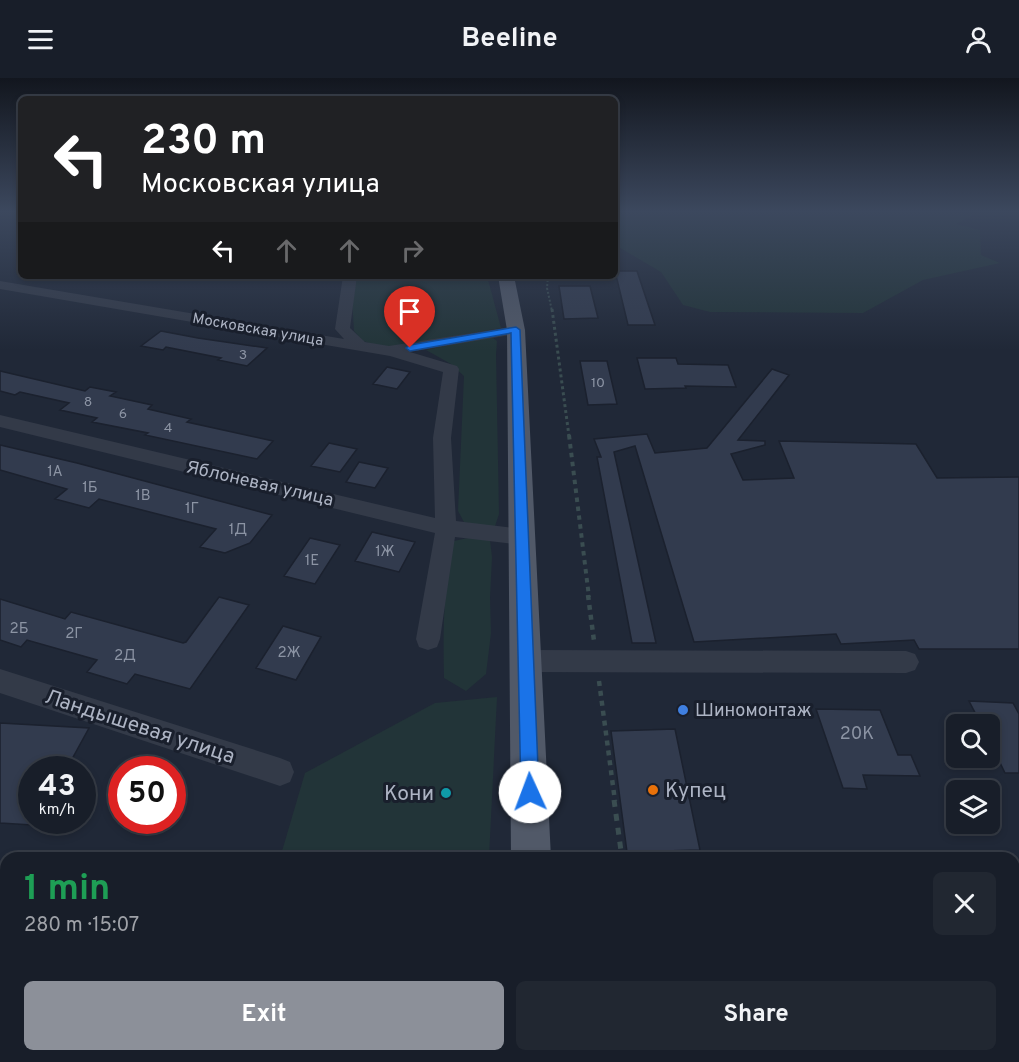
<!DOCTYPE html>
<html lang="en">
<head>
<meta charset="utf-8">
<style>
  :root { --surface:#181e29; --page:#212731; --text:#f1f3f6; --muted:#9fa2a8; --line:#363c46; --accent:#8c9099 }
  body { margin:0; font-family:Overpass,sans-serif; background:var(--page); color:var(--text); height:100vh; display:flex; flex-direction:column; font-size:22px; white-space:nowrap }
  * { box-sizing:border-box; margin:0 }
  p { font-size:20px; color:var(--muted) }
  .icon { flex:none; width:33px; height:33px; fill:none; stroke:currentColor; stroke-width:2; stroke-linecap:round; stroke-linejoin:round }
  .map { position:relative; flex:1; overflow:hidden }
  .panel { position:absolute; left:0px; top:774px; width:1020px; height:210px; display:flex; flex-direction:column; background:var(--surface); border-radius:18px 18px 0 0; box-shadow:0 3px 9px #0003,0 0 0 2px var(--line) }
  .panel>* { flex:none }
  .guide { position:absolute; left:18px; top:18px; width:600px; height:183px; border-radius:9px; box-shadow:0 3px 9px #0003,0 0 0 2px var(--line); background:#202124; color:#fff; overflow:hidden }
  .buttons { position:absolute; left:946px; top:636px; display:grid; gap:12px }
  .buttons a { display:grid; place-items:center; width:54px; height:54px; border-radius:9px; background:var(--surface); box-shadow:0 3px 9px #0003,0 0 0 2px var(--line); font-size:30px }
  .speed { position:absolute; left:18px; top:678px; display:flex; gap:12px; font-size:30px; font-weight:700; text-align:center }
  .speed>* { display:grid; place-content:center; width:78px; height:78px; border-radius:50%; background:var(--surface); box-shadow:0 3px 9px #0003,0 0 0 2px var(--line); line-height:1 }
  .speed small { font-size:15px; font-weight:400 }
  .speed .limit { border:9px solid #d22; background:#fff; color:#111 }
  .pin { position:absolute; display:grid; place-items:center; width:51px; height:51px; color:#fff; margin:-62px -26px; border-radius:50% 50% 50% 0; rotate:-45deg; box-shadow:0 0 6px #0007 }
  .pin .icon { rotate:45deg }
  .me { position:absolute; width:66px; margin:-33px; rotate:358deg; stroke-linejoin:round; filter:drop-shadow(0 0 4px #0008) }
  .turn { display:flex; align-items:center; gap:21px; height:126px; padding:0 24px; font-size:27px }
  .turn .icon { width:78px; height:78px; stroke-width:2.5 }
  .turn b { display:block; font-size:42px; line-height:51px }
  .lanes { display:flex; align-items:center; height:57px; padding:0 24px; background:#0003; justify-content:center; gap:30px; direction:ltr }
  .lanes .off { opacity:.35 }
  .round { display:grid; place-items:center; flex:none; width:63px; height:63px; border-radius:9px; background:var(--page) }
  .summary { display:flex; align-items:center; justify-content:space-between; height:102px; padding:0 24px }
  h1 { font-size:36px; font-weight:700; line-height:45px; color:#1e9e55 }
  .cta { display:flex; gap:12px; margin-top:auto; padding:12px 24px }
  .cta a { flex:1; height:69px; border-radius:9px; background:var(--accent); color:#fff; font-size:24px; font-weight:700; line-height:69px; text-align:center }
  .cta a+a { background:var(--page); color:var(--text) }
  header { display:flex; justify-content:space-between; align-items:center; height:78px; padding:0 24px; background:var(--surface); font-size:27px; font-weight:700 }
  .map>svg:first-child { display:block }
  .green { fill:#223438 }
  .building { fill:#323b4e; stroke:#1b212e; stroke-width:1.5 }
  .lines { fill:none; stroke-linecap:round; stroke-linejoin:round }
  .path-far4 { stroke:#3a4d51; stroke-width:2; stroke-dasharray:2 2; stroke-linecap:butt }
  .path-far3 { stroke:#3a4d51; stroke-width:3; stroke-dasharray:3 3; stroke-linecap:butt }
  .path-far2 { stroke:#3a4d51; stroke-width:4; stroke-dasharray:4.5 4.5; stroke-linecap:butt }
  .path-far1 { stroke:#3a4d51; stroke-width:4.5; stroke-dasharray:5 5; stroke-linecap:butt }
  .path { stroke:#3a4d51; stroke-width:5; stroke-dasharray:7 7; stroke-linecap:butt }
  .minor { fill:#333a48; fill-rule:evenodd }
  .major { fill:#515968; fill-rule:evenodd }
  .route { fill:#1a73e8; stroke:#114b97; stroke-width:1.5 }
  .shop-dot { fill:#3f7fe0; stroke:#191f2c; stroke-width:2 }
  .food-dot { fill:#e8710a; stroke:#191f2c; stroke-width:2 }
  .culture-dot { fill:#0f9aa8; stroke:#191f2c; stroke-width:2 }
  .labels { text-anchor:middle; stroke-width:6; stroke-linejoin:round; paint-order:stroke }
  .far-number-label { font-size:14px; fill:#8c94a4 }
  .far-street-label { font-size:15px; fill:#adb4c4; stroke:#191f2c }
  .number-label { font-size:15px; fill:#8c94a4 }
  .street-label { font-size:18px; fill:#adb4c4; stroke:#191f2c }
  .poi-label { font-size:18px; fill:#adb4c4; stroke:#191f2c; text-anchor:start }
  .near-number-label { font-size:18px; fill:#8c94a4 }
  .near-street-label { font-size:21px; fill:#adb4c4; stroke:#191f2c }
  .near-poi-label { font-size:21px; fill:#adb4c4; stroke:#191f2c; text-anchor:start }
</style>
</head>
<body>
<header><svg class="icon" aria-label="menu" viewBox="0 0 24 24"><path d="M4 6h16M4 12h16M4 18h16"/></svg>Beeline<svg class="icon" aria-label="person" viewBox="0 0 24 24"><circle cx="12" cy="8" r="4"/><path d="M4 21q1-7 8-7t8 7"/></svg></header>
<div class="map">
<svg width="1019" height="984" viewBox="0 0 1019 984">
  <rect width="100%" height="100%" fill="#202837"/>
  <path class="green" d="M615,134h337l22,3 -18,9 24,6 1,25 19,8 -77,17 -60,33 -153,-1 -27,-7 -22,-33 -46,-27z
    M356,198h131l14,52 -115,20 -23,-7 -9,-10 -2,-33z
    M490,258l7,5 -1,13 3,160 -5,15 -30,-7 -6,-11 6,-135 -13,-12 -25,-14z
    M472,459l18,3 2,17 -2,40 1,36 -5,41 -20,17 -22,-13c-1,-45 -1,-93 10,-137z
    M497,619l-8,161h-209l25,-85 130,-70z"/>
  <path class="building" d="M615,193h22l18,54h-27z
    M559,208h31l8,32 -34,1z
    M161,253l37,7 69,10 -20,18 -29,-6 3,-2 -55,-11 -3,3 -22,-4z
    M637,280h39l2,6 50,1 8,22 -51,-1 1,2 -41,1z
    M580,283h27l10,43 -29,1z
    M387,289l23,5 -13,17 -24,-5z
    M772,291l17,6 -51,65 27,1v4l-34,9 12,26 51,-2 -15,-37 137,3 21,34 82,-1v172h-100l-5,-9 -73,4 -5,-10 -142,8 -59,-196 -21,6 42,191h-24l-35,-186h4l-7,-18 53,-5 8,19 52,-5z
    M0,293l85,20 5,-4 26,5 -6,4 42,9 -4,4 43,10 -4,3 86,19 -16,18 -112,-24 3,-2 -56,-11 5,-4 -37,-8 9,-7 -49,-11 -5,3 -15,-4z
    M329,365l28,6 -17,23 -29,-6z
    M0,367l77,18 195,52 -22,28 -25,10 -25,-6 16,-18 -117,-30 -10,9 -34,-9 12,-10 -67,-19z
    M359,384l29,6 -13,20 -29,-6z
    M372,454l43,10 -16,30 -44,-11z
    M310,460l30,7 -25,39 -31,-8z
    M219,519l30,8 -59,84 -55,-15 -8,10 -40,-12 10,-12 -70,-20 -6,7 -21,-7v-41l65,20 6,-7 112,31 3,-1z
    M283,548l38,11 -25,43 -40,-12z
    M969,623l44,2 6,11v59h-14l-15,-31v-18h-9z
    M816,631l64,1 18,45h13l9,21 -57,-1 4,14 -24,-1z
    M0,645l89,5 -23,42h-34v55l-32,-2z
    M675,651l25,121 -73,2 -16,-121z"/>
  <g class="lines">
    <path class="path-far4" d="M548,198l-1,12 5,23"/>
    <path class="path-far3" d="M552,231l17,127"/>
    <path class="path-far2" d="M569,357l20,162"/>
    <path class="path-far1" d="M588,517l6,46
      M599,603l16,120"/>
    <path class="path" d="M614,722l8,58
      M647,978l1,6"/>
    <path class="minor" d="M343,198h14l-7,52 15,14 24,4 127,-20 7,4 -7,4 -106,18 47,14 2,3 -8,69 5,83 67,8 8,2 3,6 -3,6 -8,2 -68,-8 -15,102 -3,8 -9,3 -9,-3 -3,-8 19,-106 -435,-106v-12l435,103 -2,-80 10,-66 -53,-16 -390,-67v-8l344,58 -9,-10z
      M526,572l380,1 9,3 4,8 -4,8 -9,3 -380,-1 -9,-3 -4,-8 4,-8z
      M0,591l280,89 10,4 4,10 -4,10 -10,4 -280,-93z
      M518,978h38v6h-38z"/>
    <path class="major" d="M498,198h16l11,54 26,528h-40l-4,-528z
      M0,851h6v44h-6z"/>
  </g>
  <linearGradient id="sky" x2="0" y2="1"><stop stop-color="#12161e"/><stop offset="0.49" stop-color="#3c485e"/><stop offset="1" stop-color="#3c485e" stop-opacity="0"/></linearGradient>
  <rect width="1019" height="272" fill="url(#sky)"/>
  <path class="route" d="M516,249l4,3 19,462 -3,6 -6,3 -7,-3 -2,-6 -10,-459 -101,18 -4,-3 4,-3z"/>
  <circle class="shop-dot" cx="683" cy="632" r="6"/>
  <circle class="food-dot" cx="653" cy="712" r="6"/>
  <circle class="culture-dot" cx="446" cy="715" r="6"/>
  <g class="labels">
    <g class="far-number-label">
      <text x="243" y="281">3</text>
      <text x="598" y="309">10</text>
      <text x="88" y="328">8</text>
      <text x="123" y="340">6</text>
      <text x="168" y="354">4</text>
    </g>
    <g class="far-street-label">
      <text transform="translate(258 251) rotate(10)" y="5">Московская улица</text>
    </g>
    <g class="number-label">
      <text x="55" y="398">1А</text>
      <text x="90" y="414">1Б</text>
      <text x="143" y="422">1В</text>
      <text x="192" y="435">1Г</text>
      <text x="238" y="456">1Д</text>
      <text x="385" y="478">1Ж</text>
      <text x="312" y="487">1Е</text>
      <text x="19" y="555">2Б</text>
      <text x="74" y="560">2Г</text>
      <text x="289" y="579">2Ж</text>
      <text x="125" y="582">2Д</text>
    </g>
    <g class="street-label">
      <text transform="translate(260 405) rotate(13)" y="6">Яблоневая улица</text>
    </g>
    <g class="poi-label">
      <text x="695" y="638">Шиномонтаж</text>
    </g>
    <g class="near-number-label">
      <text x="857" y="661">20К</text>
    </g>
    <g class="near-street-label">
      <text transform="translate(140 648) rotate(18)" y="7">Ландышевая улица</text>
    </g>
    <g class="near-poi-label">
      <text x="665" y="719">Купец</text>
      <text x="434" y="722" text-anchor="end">Кони</text>
    </g>
  </g>
</svg>
<div class="buttons">
<a><svg class="icon" aria-label="search" viewBox="0 0 24 24"><circle cx="10" cy="10" r="6"/><path d="M15 15l6 6"/></svg></a>
<a><svg class="icon" aria-label="layers" viewBox="0 0 24 24"><path d="M12 4l9 5-9 5-9-5zM3 14l9 5 9-5"/></svg></a>
</div>
<div class="speed"><div>43<small>km/h</small></div><div class="limit">50</div></div>
<div class="pin" style="left:410px;top:270px;background:#d93025"><svg class="icon" aria-label="arrive" viewBox="0 0 24 24"><path d="M6 21V4h12l-3 4 3 4H6"/></svg></div>
<svg class="me" style="left:530px;top:714px" viewBox="-20 -20 40 40"><circle r="19" fill="#fff"/><path d="M0-13L10 11 0 6-10 11z" fill="#1a73e8"/></svg>
<div class="guide">
<div class="turn"><svg class="icon" aria-label="left" viewBox="0 0 24 24"><path d="M17 20v-9H6M10 6l-5 5 5 5"/></svg><div><b>230 m</b>Московская улица</div></div>
<div class="lanes"><svg class="icon" aria-label="left" viewBox="0 0 24 24"><path d="M17 20v-9H6M10 6l-5 5 5 5"/></svg><svg class="icon off" aria-label="ahead" viewBox="0 0 24 24"><path d="M12 20V5M6 11l6-6 6 6"/></svg><svg class="icon off" aria-label="ahead" viewBox="0 0 24 24"><path d="M12 20V5M6 11l6-6 6 6"/></svg><svg class="icon off" aria-label="right" viewBox="0 0 24 24"><path d="M7 20v-9h11M14 6l5 5-5 5"/></svg></div>
</div>
<section class="panel">
<div class="summary"><div><h1>1 min</h1><p>280 m · 15:07</p></div><a class="round"><svg class="icon" aria-label="close" viewBox="0 0 24 24"><path d="M6 6l12 12M18 6L6 18"/></svg></a></div>
<div class="cta"><a>Exit</a><a>Share</a></div>
</section>
</div>
</body>
</html>
